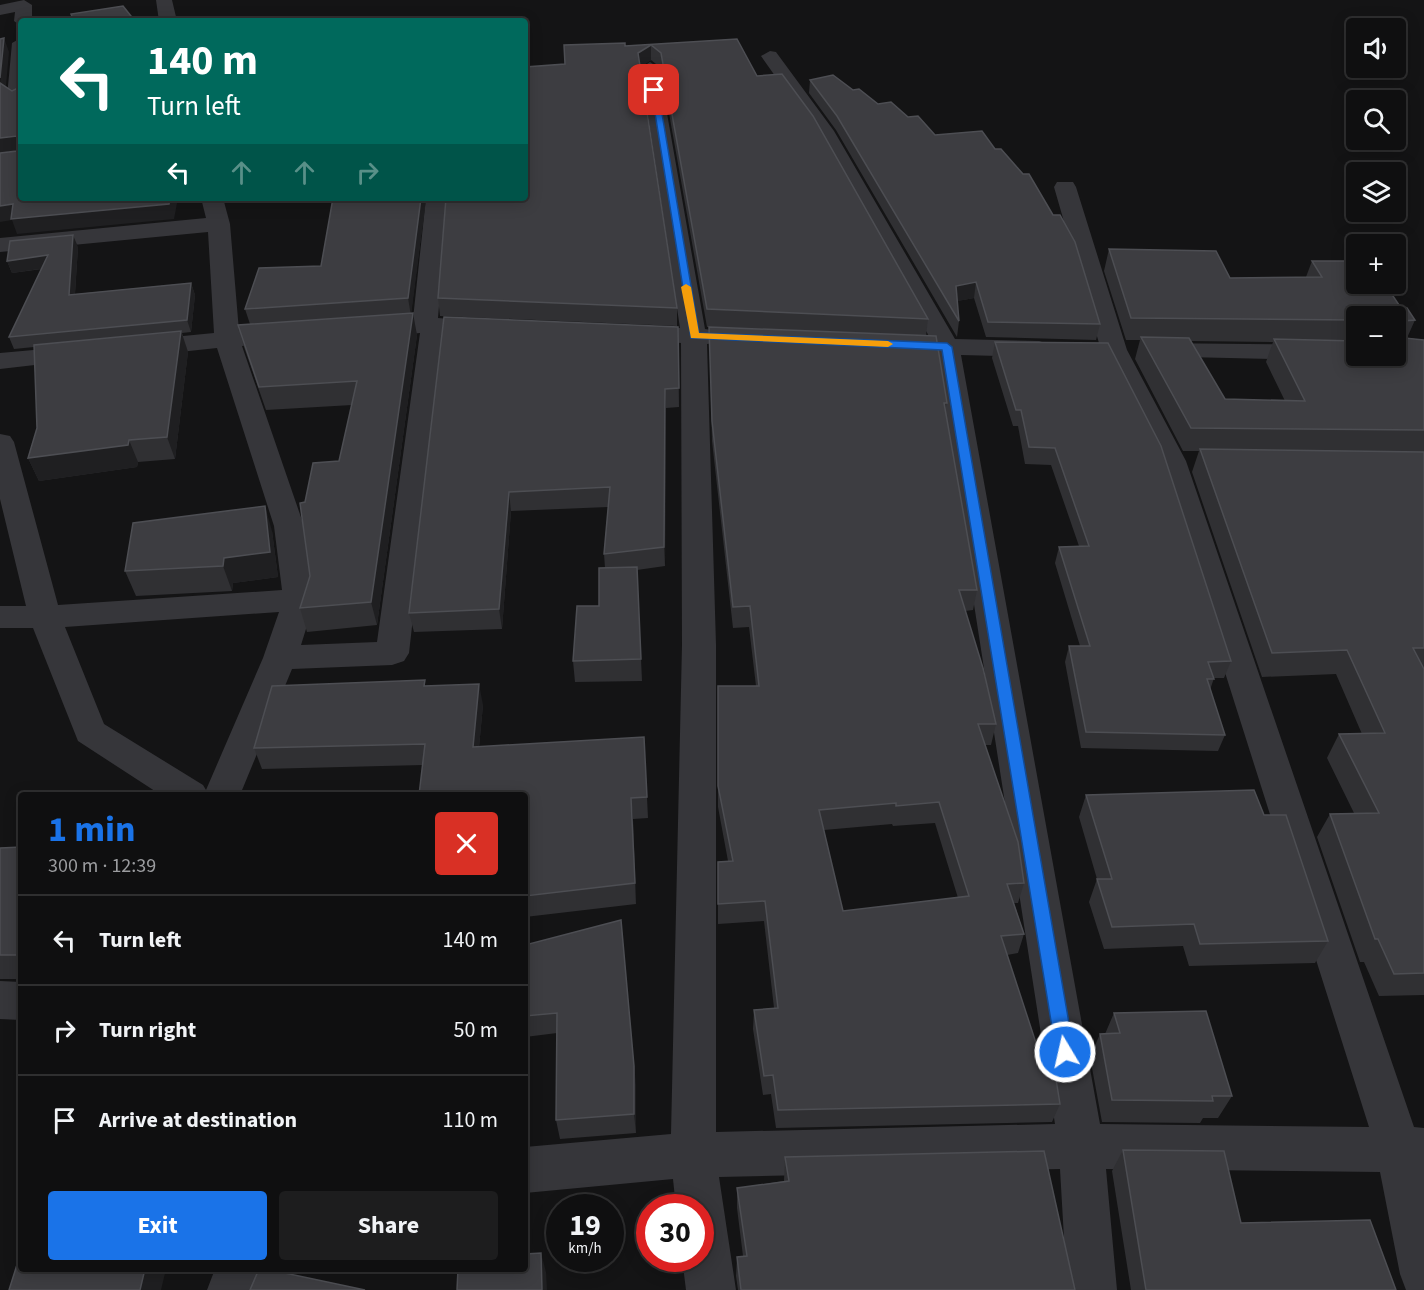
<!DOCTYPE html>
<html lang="en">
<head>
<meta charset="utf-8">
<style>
  :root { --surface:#0f0f10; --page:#1d1d1e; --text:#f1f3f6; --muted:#9b9c9f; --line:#2f2f30; --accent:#1a73e8 }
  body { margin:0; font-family:"Source Sans 3",sans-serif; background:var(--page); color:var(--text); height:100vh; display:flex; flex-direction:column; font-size:22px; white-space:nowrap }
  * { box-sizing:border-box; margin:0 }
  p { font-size:20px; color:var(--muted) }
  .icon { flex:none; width:33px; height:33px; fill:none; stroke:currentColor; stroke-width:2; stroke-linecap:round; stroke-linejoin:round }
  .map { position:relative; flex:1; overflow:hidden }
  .side { position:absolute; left:18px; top:792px; width:510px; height:480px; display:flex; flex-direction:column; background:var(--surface); border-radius:6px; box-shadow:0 3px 15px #0003,0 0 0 2px var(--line) }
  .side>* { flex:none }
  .banner { position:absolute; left:18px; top:18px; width:510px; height:183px; border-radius:6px; box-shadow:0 3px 15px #0003,0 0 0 2px var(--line); background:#00695c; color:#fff; overflow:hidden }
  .tools { position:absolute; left:1346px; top:18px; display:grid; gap:12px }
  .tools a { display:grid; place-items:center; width:60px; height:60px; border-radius:6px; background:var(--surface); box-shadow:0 3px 15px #0003,0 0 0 2px var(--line); font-size:30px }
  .speed { position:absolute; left:546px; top:1194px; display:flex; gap:12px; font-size:30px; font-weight:700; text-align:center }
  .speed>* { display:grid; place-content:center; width:78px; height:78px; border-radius:50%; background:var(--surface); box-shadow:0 3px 15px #0003,0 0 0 2px var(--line); line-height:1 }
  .speed small { font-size:15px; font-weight:400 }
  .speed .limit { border:9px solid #d22; background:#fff; color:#111 }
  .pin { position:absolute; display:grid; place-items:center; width:51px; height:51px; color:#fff; margin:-26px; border-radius:12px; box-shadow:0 3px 9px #0006 }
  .me { position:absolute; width:66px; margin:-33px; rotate:351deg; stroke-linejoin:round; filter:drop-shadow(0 0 4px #0008) }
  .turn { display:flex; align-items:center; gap:21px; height:126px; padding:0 30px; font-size:27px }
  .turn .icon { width:78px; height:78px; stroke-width:2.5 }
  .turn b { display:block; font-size:42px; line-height:51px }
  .lanes { display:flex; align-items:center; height:57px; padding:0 30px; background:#0003; justify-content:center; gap:30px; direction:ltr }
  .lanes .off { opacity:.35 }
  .round { display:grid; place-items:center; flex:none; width:63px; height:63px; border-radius:6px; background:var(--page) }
  .summary { display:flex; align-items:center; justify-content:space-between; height:102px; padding:0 30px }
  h1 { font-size:36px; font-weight:700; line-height:45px; color:var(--accent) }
  .primary-button { display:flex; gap:12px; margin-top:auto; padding:12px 30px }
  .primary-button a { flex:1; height:69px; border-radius:6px; background:var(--accent); color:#fff; font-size:24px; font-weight:700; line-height:69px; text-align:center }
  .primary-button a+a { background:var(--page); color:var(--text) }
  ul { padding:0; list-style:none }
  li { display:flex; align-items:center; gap:18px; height:90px; padding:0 30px; border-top:2px solid var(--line) }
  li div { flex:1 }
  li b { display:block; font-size:22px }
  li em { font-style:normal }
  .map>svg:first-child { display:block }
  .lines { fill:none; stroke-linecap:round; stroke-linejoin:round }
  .street { fill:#36363a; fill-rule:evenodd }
  .wall { fill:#303033; fill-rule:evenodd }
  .shaded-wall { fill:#1f1f21 }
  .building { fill:#3d3d41; stroke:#4d4e53; stroke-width:1.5; fill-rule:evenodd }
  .route { fill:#1a73e8; stroke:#114b97; stroke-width:1.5 }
  .slow { fill:#f59e0b }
</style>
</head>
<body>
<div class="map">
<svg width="1424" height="1290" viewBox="0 0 1424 1290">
  <rect width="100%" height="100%" fill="#141415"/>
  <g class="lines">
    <path class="street" d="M24,0l8,5v16h-11v5l-7,-5 1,-9 -15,3v-10z
      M156,0h16l5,21h-18z
      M21,38v64l-4,1 -10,-6 5,-54z
      M770,51l6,1 58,79 121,208 84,2 9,3 4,5 -4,5 -9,3 -78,-2 139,769 269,3 -211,-666 -57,-111 -47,-163 3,-5h16l3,5 51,163 59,111 228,666 10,1v162h-18l-6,-16 -20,-102 -274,-3 11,121h-50l-7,-121 -341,8 17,113h-50l-4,-32h18v-50h-24l-3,-29 -148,14v-46l146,-13 11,-489 -1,-302 -58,-5 -4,-5 4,-5 9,-3 48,3 -39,-260 9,-6 9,6 46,261 19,3 4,5 -4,5 -17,2 9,301v487l339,-8 -120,-770 -18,-3 -4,-5 4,-5 13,-3 -116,-207 -53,-75z
      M201,198h22l7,26 9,107 48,-5 9,3 4,5 -4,5 -54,7 62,180 11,74 -14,45 76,-3 43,-309 -48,5 -9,-3 -4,-5 4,-5 50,-6 13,-121h22l-10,120 59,5 3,5 -3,5 -9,2 -43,-2 -36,320 -5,8 -12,4 -100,4 -52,126h-79l-83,-54 -45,-113h-33v-22h26l-26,-107v-65l10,2 4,6 44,163 224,-15 -8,-64 -57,-178 -75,8 -9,-3 -4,-5 4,-5 9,-3 72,-7 -6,-101 -208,20v-14l206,-20zM279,612l-16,46 -57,132 -3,-5 -99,-61 -39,-97z
      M1151,343l205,2v11h11l-11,5 -214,-5 -4,-5 4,-5z
      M78,346l9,3 4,5 -4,5 -87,10v-16z
      M0,981l21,1v38l-21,-1z
      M215,1269h48l-6,21h-50z"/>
  </g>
  <path class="wall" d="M737,39l20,37 171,243 -2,17 21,67 -2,7 32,180 -4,20 -8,1 31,113 -5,21h-6l39,138 -6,20h-4l10,31 -6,19 -11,2 29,88 24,61 -8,18 -276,6 -5,-34 -8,1 -10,-66 1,-19 20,-2 -10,-87 -46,3v-62l10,-1 -10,-54v-121h38l-7,-59 -16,1 -21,-187 -3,-114h-2l-46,-259 -10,-8 -11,7 37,241v18l-237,-10 -2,-18 127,-234 60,-18zM935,823l23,75 -115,13 -19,-81 68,-6 1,2z
    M810,80l290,244 -4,16 -110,-3 -12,-39 -17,3 2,20 -2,16 -121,-207 -27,-37z
    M426,198l-15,115 6,22 -40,290 -70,7 -7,-24 10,-32 -5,-74 34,-41 13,-56 -86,5 -22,-63 -6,-22 12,-1 -5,-15 76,-43z
    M78,247l-3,47 116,-11 4,12 -4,37 -9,1 6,19 -13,107 -37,3 -1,5 -98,14 -11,-23 9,-30 -3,-81 -20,2 -5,-12 33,-68 -30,4 -5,-12z
    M1109,249l121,29 76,-1 6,-16 89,47 14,12 -8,18 17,2v655l-45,1 -15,-34h-4l-43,-125 13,-23 24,-1 -27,-55 12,-24h23l-26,-60 -74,3 -70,-205 7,-21h-16l-48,-92 5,-19h-14l-22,-69zM1356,316h39v40h-39zM1190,341l83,1 -7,20 19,39 -60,-2z
    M444,317l234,10 1,80 -13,1 -1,158 -28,4 5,111 -67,1 -2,-21 26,-55 6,-38 -1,-14 4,-47 -97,4 -9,118 -88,3 -5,-19z
    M995,342l236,319 -7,17h-10l-4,12 15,45 -7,16 -137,-3 -16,-86 4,-16h11l-25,-83 4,-16 20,-1 -28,-81 -26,-1 -7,-38h-5l-21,-68z
    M272,531l6,46 -45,6 -1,8 -96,5 -11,-25z
    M427,686l56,19 -4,42 165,-10 4,81 -15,1 3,85 -111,13v-122l-102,-30 -161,4 -8,-21z
    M1086,795l178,20 64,126 -13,22 -126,3 -6,-20 -79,3 -15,-47 8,-23 -18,-62z
    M21,847v132h-21v-131z
    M525,945l111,140v48l-76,6 -4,-19 1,-87 -32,4z
    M1114,1013l118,83 -14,22h-15l-3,5 -98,-1 -12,-65 10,-23h5z
    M1123,1150l118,73 155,67h-265l-19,-119z
    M785,1157l290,133h-337l-2,-14 1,-19 6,-1 -6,-48v-20l47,-7z"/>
  <path class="shaded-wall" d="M4,38l5,14 -4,45 -5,-13z
    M651,45v15l-12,8 -1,-15z
    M17,136l4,14 -21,3v-15z
    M178,198l-4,21 -157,15 -5,-14 -12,2v-16l13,-2z
    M421,198h5l-15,118 -3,-18z
    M73,235l5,12 -4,60 -5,-12z
    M48,255l5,12 -41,6 -5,-12z
    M976,282l-2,16 -21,4 3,-16z
    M191,283l4,12 -4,37 -4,-12z
    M413,313l4,22 -40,290 -6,-23z
    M181,331l7,21 -13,107 -8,-22z
    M665,389l1,19 -1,158 -1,-19z
    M129,440l9,22 -1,5 -98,14 -11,-23z
    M509,492l2,19 -9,118 -3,-20z
    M265,506l7,25 6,46 -45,6 -1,8 -9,-25 1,-8z
    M479,684l4,21 -6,63 -4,-21z
    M631,798l2,21 3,85 -1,-21z
    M621,920l15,165v48l-2,-19z
    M541,1253l5,19 1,18h-5z
    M145,1269h21l-5,21h-21z"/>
  <path class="building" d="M123,6l12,15h-61l-3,-7z
    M18,36h3v162h149l-1,6 -158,15 2,-15 -13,2v-53l17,-2v-15l-17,2v-55l12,8 6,-3z
    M4,38l-4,40v-39z
    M737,39l20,37 25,-2 31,42 115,203 -221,-10 -46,-256 -10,-8 -13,8 39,255 -239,-10 8,-100h79v-131l40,-3 -1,-19 61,-2v3z
    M833,75l20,15 6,-1 19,15 13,-2 17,15 10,-1 17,19 47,-4 13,18h6l22,25h6l24,41h7l15,27 25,82 -112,-2 -12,-40 -20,4 3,35 -122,-205 -27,-36z
    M333,198h88l-13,100 -163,11 14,-41 62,-2z
    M73,235l-4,60 122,-12 -4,37 -178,17 39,-82 -41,6 3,-20z
    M1109,249l107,2 14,27 92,-1 -10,-16h44v23h29l16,24h6l8,12 -12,1 -1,10 -7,1v-16h-39v4l-225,-2z
    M413,313l-42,289 -71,6 10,-32 -10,-73 5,-1 8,-39 26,-2 18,-80 -98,6 -21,-62z
    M444,317l234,10 1,61 -14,1 -1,158 -60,7 6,-67 -101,5 -10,117 -90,4z
    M709,327l227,9 11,67h-3l33,187h-18l24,78 13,56h-18l40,118 6,41 -17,1 17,50 -23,2 35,107 14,-1 10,62 -282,6 -5,-35 -9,1 -10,-66 24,-2 -13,-107 -47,3v-42l15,-1 -15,-75v-100h41l-9,-80 -17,1 -21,-186zM939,802l30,94 -126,15 -24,-101 77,-7v3z
    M181,331l-14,106 -38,3 -1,5 -100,13 9,-30 -3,-83z
    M1141,337l48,1 36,61 80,2 -31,-62 82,2v15h39v-19l29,3v90l-233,-2z
    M995,342l113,1 53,103 70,215 -23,1 6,17h-7l18,56 -139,-3 -17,-86h21l-31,-99 30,-1 -34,-98 -26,-1 -8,-37h-5z
    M1200,449l224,3v196h-11l11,21v304l-30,1 -16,-35h-3l-45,-125 49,-1 -40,-79 46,-1 -38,-83 -75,3z
    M265,506l5,46 -46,6 -1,8 -98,5 8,-48z
    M637,567l4,92 -68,2 4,-55h22v-38z
    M425,680l-1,6 55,-2 -6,63 171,-10 3,60 -16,1 4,85 -110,13v-101h-106l6,-51 -171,4 18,-62z
    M1254,790l10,25h22l42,126 -128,3 -6,-20 -82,3 -15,-48h15l-26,-84z
    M21,847v108h-21v-107z
    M621,920l13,146v48l-78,6 1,-107 -32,3v-71z
    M1206,1011l26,85h-20l1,5 -101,-1 -12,-66 20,-1 -6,-20z
    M1123,1150l101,1 17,72 129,-3 26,70h-250z
    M1044,1151l31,139h-334l-4,-33 10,-1 -10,-68 52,-7 -4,-24z
    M21,1252v17h124l-5,21h-131z
    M541,1253l1,37h-85l1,-21h67v-15z
    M259,1269h7l99,21h-115z"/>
  <path class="route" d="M651,88l7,2 41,243 248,10 5,4 122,705 -3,6 -6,2 -6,-2 -3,-6 -114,-702 -251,-12z"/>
  <path class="slow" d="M686,284l5,3 8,46 189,8 5,3 -5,3 -197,-9 -10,-51z"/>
</svg>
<div class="tools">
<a><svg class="icon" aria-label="sound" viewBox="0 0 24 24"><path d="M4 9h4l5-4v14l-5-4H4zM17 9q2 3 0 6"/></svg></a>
<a><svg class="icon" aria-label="search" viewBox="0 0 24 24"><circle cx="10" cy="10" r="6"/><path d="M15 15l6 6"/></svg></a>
<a><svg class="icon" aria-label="layers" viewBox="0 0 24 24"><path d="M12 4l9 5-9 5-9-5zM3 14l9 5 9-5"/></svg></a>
<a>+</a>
<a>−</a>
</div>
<div class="speed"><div>19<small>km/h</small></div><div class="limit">30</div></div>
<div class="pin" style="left:654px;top:90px;background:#d93025"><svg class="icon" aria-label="arrive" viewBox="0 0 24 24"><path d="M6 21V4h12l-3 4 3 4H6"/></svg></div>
<svg class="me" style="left:1065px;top:1052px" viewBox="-20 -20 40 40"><circle r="17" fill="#1a73e8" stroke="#fff" stroke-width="3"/><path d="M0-11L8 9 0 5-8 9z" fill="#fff"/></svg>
<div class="banner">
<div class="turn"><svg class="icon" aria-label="left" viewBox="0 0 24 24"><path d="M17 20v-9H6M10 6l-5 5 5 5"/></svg><div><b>140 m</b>Turn left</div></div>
<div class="lanes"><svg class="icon" aria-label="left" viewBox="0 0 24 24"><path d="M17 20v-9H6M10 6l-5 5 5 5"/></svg><svg class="icon off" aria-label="ahead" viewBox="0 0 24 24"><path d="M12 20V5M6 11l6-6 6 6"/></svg><svg class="icon off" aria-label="ahead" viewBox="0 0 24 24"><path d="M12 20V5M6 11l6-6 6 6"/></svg><svg class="icon off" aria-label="right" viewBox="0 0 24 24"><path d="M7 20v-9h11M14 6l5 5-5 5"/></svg></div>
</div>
<section class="side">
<div class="summary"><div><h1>1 min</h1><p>300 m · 12:39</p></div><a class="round" style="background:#d93025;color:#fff"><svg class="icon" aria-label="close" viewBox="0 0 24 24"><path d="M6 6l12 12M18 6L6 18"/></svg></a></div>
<ul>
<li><svg class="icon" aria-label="left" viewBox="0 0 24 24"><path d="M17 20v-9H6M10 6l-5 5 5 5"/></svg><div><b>Turn left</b></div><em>140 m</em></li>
<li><svg class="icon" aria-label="right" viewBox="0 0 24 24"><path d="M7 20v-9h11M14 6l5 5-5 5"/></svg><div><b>Turn right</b></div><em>50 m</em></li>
<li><svg class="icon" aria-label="arrive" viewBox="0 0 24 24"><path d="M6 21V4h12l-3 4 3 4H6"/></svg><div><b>Arrive at destination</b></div><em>110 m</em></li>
</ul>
<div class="primary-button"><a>Exit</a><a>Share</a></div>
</section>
</div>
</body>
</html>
